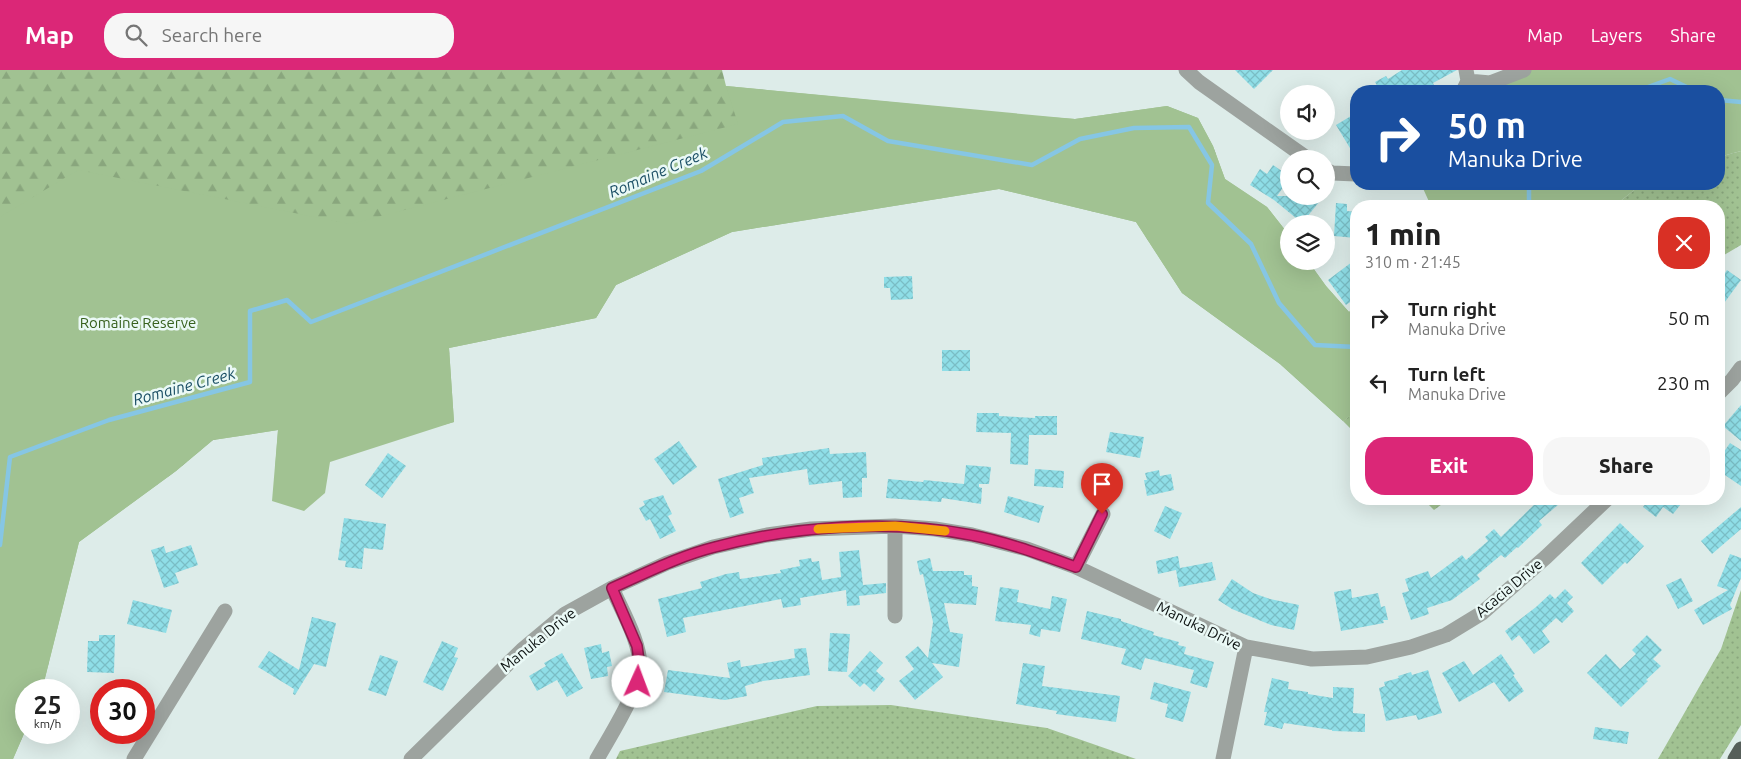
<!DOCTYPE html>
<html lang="en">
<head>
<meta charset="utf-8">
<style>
  :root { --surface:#fff; --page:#f6f6f6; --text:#222; --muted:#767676; --accent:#db2777 }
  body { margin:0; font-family:Ubuntu,sans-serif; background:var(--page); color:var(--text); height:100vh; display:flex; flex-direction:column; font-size:19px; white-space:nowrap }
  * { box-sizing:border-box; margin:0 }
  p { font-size:16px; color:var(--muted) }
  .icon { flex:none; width:28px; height:28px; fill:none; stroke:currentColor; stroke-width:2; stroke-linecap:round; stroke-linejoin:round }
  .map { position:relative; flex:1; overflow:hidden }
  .sheet { position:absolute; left:1350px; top:130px; width:375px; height:305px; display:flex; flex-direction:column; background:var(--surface); border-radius:20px; box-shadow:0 5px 20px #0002 }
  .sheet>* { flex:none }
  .banner { position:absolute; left:1350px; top:15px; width:375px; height:105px; border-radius:20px; box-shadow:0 5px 20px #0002; background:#1a4fa0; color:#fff; overflow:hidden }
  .buttons { position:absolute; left:1280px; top:15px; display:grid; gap:10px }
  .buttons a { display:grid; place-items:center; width:55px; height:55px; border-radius:50%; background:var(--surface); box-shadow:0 5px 20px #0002; font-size:25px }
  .speed { position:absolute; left:15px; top:609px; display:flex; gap:10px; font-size:25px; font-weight:700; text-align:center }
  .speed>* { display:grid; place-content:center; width:65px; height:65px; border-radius:50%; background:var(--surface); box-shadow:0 5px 20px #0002; line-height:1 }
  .speed small { font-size:12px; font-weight:400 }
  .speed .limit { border:8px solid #d22; background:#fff; color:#111 }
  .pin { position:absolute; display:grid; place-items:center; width:42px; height:42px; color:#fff; margin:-51px -21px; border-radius:50% 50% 50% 0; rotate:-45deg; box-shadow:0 0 5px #0007 }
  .pin .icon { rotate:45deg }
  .me { position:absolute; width:55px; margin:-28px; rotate:2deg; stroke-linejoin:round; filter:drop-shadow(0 0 4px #0008) }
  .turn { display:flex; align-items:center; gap:18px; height:105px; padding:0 15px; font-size:22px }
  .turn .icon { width:65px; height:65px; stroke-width:2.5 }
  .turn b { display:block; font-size:35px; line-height:42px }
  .round { display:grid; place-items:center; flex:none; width:52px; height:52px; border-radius:20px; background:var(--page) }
  .headline { display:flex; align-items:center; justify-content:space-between; height:85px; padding:0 15px }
  h1 { font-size:30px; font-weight:800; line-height:38px }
  .cta { display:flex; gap:10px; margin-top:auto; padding:10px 15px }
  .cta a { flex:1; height:58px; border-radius:20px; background:var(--accent); color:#fff; font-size:20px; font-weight:800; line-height:58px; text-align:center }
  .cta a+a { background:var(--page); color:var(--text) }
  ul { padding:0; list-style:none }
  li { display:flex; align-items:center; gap:15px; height:65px; padding:0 15px }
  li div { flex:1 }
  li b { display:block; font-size:19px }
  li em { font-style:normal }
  header { display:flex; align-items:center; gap:30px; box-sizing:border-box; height:70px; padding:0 25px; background:var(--accent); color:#fff }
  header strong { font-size:24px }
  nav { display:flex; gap:28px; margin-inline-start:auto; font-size:18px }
  .search { width:350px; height:45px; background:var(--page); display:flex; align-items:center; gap:12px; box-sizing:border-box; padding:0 18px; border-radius:20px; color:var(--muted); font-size:19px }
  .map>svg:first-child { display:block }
  .grass { fill:url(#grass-dots) }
  .forest { fill:url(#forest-firs) }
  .park { fill:#a1c292 }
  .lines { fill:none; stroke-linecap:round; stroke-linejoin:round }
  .stream { stroke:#86c6e4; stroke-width:4.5 }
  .building { fill:url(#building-cross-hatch) }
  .minor { stroke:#9da39f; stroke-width:15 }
  .trunk { stroke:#565f5a; stroke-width:15 }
  .route-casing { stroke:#8e194d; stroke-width:12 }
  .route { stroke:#db2777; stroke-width:9 }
  .slow { stroke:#f59e0b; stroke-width:9 }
  .labels { text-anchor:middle; stroke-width:5; stroke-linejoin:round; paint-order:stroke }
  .park-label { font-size:15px; fill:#37611d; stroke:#eaf9f6 }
  .street-label { font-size:15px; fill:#0b1110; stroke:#eaf9f6 }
  .water-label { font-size:16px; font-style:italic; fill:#1b4f65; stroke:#eaf9f6 }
</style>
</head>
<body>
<header>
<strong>Map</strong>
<div class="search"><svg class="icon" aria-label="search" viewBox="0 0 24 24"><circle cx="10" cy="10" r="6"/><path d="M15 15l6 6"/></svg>Search here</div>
<nav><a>Map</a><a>Layers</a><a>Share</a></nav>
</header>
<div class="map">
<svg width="1741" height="689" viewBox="0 0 1741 689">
  <defs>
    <pattern id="grass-dots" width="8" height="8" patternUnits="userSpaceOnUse" patternTransform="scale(1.25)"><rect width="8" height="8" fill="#a1c292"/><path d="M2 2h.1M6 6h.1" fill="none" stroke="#89a67d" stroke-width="1.8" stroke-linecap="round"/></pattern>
    <pattern id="forest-firs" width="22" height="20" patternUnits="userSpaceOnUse" patternTransform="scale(1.25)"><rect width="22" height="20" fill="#a1c292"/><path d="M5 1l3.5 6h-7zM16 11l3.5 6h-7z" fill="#89a67d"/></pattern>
    <pattern id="building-cross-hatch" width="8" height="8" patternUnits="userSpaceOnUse" patternTransform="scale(1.25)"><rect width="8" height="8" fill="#8fdee7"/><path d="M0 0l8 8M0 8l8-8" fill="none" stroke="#7abdc5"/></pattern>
  </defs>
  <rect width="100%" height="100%" fill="#ddece9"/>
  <path class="grass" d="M1741,81v94l-22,13v-52h-105l28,-22h77v-27z
    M1356,341v23l-13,-13z
    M1423,429h26l-15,11z
    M1741,520v135l-21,34h-62l63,-110z
    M891,635l156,23 89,31h-520l4,-8 197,-45z"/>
  <path class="forest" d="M0,0h722l4,16 308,30 41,3 92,-13 31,12 15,28 12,33 42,28 22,28v26h19l18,25 23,26 7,-6v105l-13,10 -63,-57 -98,-71 -46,-71 -137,-33 -267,43 -116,53 -20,33 -147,30 5,74 -179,47 3,-39 -65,10 -37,31 -97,71 -37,148h-16v39l-13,30h-13z"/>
  <path class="park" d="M1523,0h218v81l-22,6v-66h-245l17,-9z
    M726,16l349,33 92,-13 31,12 15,28 12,33 42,28 22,28v26h19l18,25 23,26 7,-6v105l-13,10 -63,-57 -98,-71 -46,-71 -137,-33 -267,43 -116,53 -20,33 -147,30 5,74 -124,40 -5,31 -21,18 -32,-10 6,-71 -65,10 -37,31 -97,71 -37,148h-16v39l-13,30h-13v-542l78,-47 272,54 388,-100z
    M1421,114h221l-28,22h-183z"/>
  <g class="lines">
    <path class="stream" d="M1637,21l33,-12 25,12
      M1719,30l22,2
      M1529,136v-22
      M0,475l10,-88 99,-37 141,-38v-71l37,-11 24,22 390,-151 82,-49 60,-6 45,25 144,24 48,-26 54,-11 55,-1 23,38 -4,38 43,41 28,59 36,42 41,2"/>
  </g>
  <path class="building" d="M1235,0h38l-19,19z
    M1402,0h55l-24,13 2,4 -8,4h-47l-5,-9 11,-6 2,3z
    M1356,43v45l-20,-33z
    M1273,95l16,11v3l-12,17h47l-22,27 -28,-23 -24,-15 10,-16 7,5z
    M1336,133l11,1v7l9,1v26l-22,-2z
    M1356,189v39l-10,7 -18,-25z
    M1727,200l14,10 -22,30v-28z
    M912,206l1,23 -22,1 -1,-12h-6v-11z
    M942,280h28v21h-28z
    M1741,335v36l-18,-15z
    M977,343h22v3l36,2v-2h22v19h-28l-1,30 -18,-1 1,-31 -35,-1z
    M1110,362l34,5 -4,21 -34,-6z
    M679,371l18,26 -24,18 -19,-26z
    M1730,373l11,7v36l-22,-15v-12z
    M829,378l1,6 36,-2 1,26h-5v19l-19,1 -1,-17 -33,4 -2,-16 -58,9 5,15 -15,5 5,15 -14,5 -12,-39 45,-14 -1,-7z
    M388,383l18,13 -24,32 -17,-13z
    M966,395l25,2 -2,17h-10v3l3,1 -1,16 -39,-6 -1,4 -55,-4 2,-19 35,3 1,-2 40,4z
    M1035,399l29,2 -1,17 -29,-2z
    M1159,400l1,6 11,-2 3,16 -27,6 -3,-16h3l-2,-7z
    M663,425l9,19 -4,2 8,15 -16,8 -10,-20 -4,2 -7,-13 6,-3 -2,-4z
    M1008,426l36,10 -5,17 -35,-11z
    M1540,429h25l-26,22 3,4 -24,23 -1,-1 -12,11 -4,-3 -24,20 3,4 -28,21 -25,8 2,6 -18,6 -9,-27 7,-2 -4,-12 23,-8 3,7 31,-23 4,5 22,-19 -3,-4 9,-8 7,8z
    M1649,429h36l-12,15 -10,-7 -7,10 -13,-10z
    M1165,436l17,7 -12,26 -16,-8z
    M1741,437v22l-29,25 -11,-13z
    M344,448l42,6 -3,26 -19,-2 -2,21 -17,-2 1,-6 -8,-1z
    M1620,453l24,23 -17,18 -2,-2 -23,23 -21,-22z
    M191,475l7,20 -23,8 4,10 -15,5 -13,-38 13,-4 2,7z
    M859,480l4,35 23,-2v10l-27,3 1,9 -13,1 -1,-16 -46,8 1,7 -18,3 -2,-9 -98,19 3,14 -19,5 -9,-38 44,-11 -2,-6 26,-8 13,-2 1,7 41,-6 -1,-3 20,-4 -1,-6 12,-2 1,4 7,-1 3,19 19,-3 -2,-25z
    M1730,484l11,4v20l-11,27 2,4 -29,16 -9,-15 34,-20 -11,-4z
    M1178,486l2,12 32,-6 4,18 -37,7 -3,-17 -18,4 -2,-13z
    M930,488l3,13h31v4h8v11l6,1 -2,18 -32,-2 6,29 13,2 -4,33 -27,-4 11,14 -28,23 -16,-19 15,-12 -9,-12 13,-11 10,12 5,-36 -10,-48 -3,1 -3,-14z
    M1681,508l12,23 -15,8 -12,-24z
    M1232,509l21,14 17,6 29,6 -5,25 -23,-5 -39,-16 -14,-9z
    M1000,517l19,3 -2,12 33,7 2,-13 15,3 -7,33 -19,-3 -1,8 -11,-3 2,-9 -36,-4z
    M1351,519l1,9 26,-5 3,14 4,-1 3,14h-5l1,3 -43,8 -7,-39z
    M1565,519l8,8 -6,6 7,8 -12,12 -6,-5 -14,13 8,11 -16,12 -15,-19 -7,6 -7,-10 31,-24 14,-13 5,5z
    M133,530l39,10 -6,23 -39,-9z
    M1087,541l34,8v2l33,11 -1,3 26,7 -1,3 8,2 -2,7 30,8 -7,26 -17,-5 4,-13 -49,-12 -4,12 -20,-6 5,-15 -45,-10z
    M312,547l24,6 -10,44 -12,-3 -19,31 -2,-1 1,-5 -36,-22 11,-16 30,19z
    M830,563l20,1 -3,38 -19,-1z
    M99,565h16l-1,38 -27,-1 1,-31h11z
    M1647,565l15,15 -9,9 8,7 -15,14 2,1 -27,26 -34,-34 19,-19 14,15 16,-15 -4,-4z
    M442,571l16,7 -4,9 4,1 -15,33 -20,-9z
    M601,574l1,9 7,-2 3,15 -5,1 1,9 -17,3 -7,-31z
    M806,578l4,27 -47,6 -18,5 2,10 -22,4 -61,-8 4,-22 62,8 -3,-15 13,-3 1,7 54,-9 -1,-9z
    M870,581l13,12 -7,8 9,8 -11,13 -10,-9 -4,4 -12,-11z
    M562,583l21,35 -16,9 -10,-17 -20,11 -8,-15 17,-10 -2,-3z
    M1501,584l14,20 -2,1 11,16 -15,11 -15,-20 -35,20 -17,-29 22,-12 9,14z
    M380,585l18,6 -12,35 -18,-6z
    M1023,593l22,3 -3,20 78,10 -4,26 -60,-8 1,-3 -41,-7z
    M1428,600l14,43 -24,7 -2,-5 -30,6 -7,-33 6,-2 -1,-4 15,-4 -1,-2 13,-4 1,3z
    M1272,608l17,4 -1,7 20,3v2l25,4v-11l21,1 -1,25 12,1v18l-33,-1v-1l-48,-7 -2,6 -18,-4 3,-13h-3z
    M1154,612l37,10 -8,30 -18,-5 3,-13 -18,-5z
    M1595,657l34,5 -2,12 -34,-5z"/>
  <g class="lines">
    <path class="minor" d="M1186,0l13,12 109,77
      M1468,11l22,2 34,-13
      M1463,21l5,-10 -2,-11
      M1326,100l6,3 24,1
      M1719,323l13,-13 9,-12
      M1076,497l27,-53
      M895,546v-90
      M1246,577l66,12 55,-2 44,-10 35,-12 36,-22 64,-56 61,-58
      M134,689l91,-148
      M411,689l111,-109 43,-36 47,-26 55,-25 46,-16 54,-12 44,-6 84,-3 40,3 37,6 55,14 49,18 170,80 -23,112
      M597,689c12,-21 42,-69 43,-91 1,-25 -18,-57 -28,-80"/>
    <path class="trunk" d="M1735,689l6,-10"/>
  </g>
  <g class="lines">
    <g class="route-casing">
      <path id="route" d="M638,612l2,-14 -3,-22 -25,-58c34,-15 67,-32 103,-41 79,-21 175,-28 256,-12 36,7 71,20 105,32l26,-53"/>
    </g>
    <use href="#route" class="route"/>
    <path class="slow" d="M818,459l77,-3 50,5"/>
  </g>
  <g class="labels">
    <g class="park-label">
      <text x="138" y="258">Romaine Reserve</text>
    </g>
    <g class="street-label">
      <text transform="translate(1509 518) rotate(-40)" y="5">Acacia Drive</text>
      <text transform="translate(1199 556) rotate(26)" y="5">Manuka Drive</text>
      <text transform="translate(538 570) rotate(-39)" y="5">Manuka Drive</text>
    </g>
    <g class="water-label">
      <text transform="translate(658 102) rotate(-23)" y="6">Romaine Creek</text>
      <text transform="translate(184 316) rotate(-15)" y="6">Romaine Creek</text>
    </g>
  </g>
</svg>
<div class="buttons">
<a><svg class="icon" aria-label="sound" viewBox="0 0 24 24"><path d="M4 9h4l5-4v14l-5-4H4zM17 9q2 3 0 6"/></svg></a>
<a><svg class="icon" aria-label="search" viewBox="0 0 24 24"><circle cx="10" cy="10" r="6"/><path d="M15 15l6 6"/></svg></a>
<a><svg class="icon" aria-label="layers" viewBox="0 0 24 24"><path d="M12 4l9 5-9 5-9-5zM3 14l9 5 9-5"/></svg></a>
</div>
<div class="speed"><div>25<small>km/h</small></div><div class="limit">30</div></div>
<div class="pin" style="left:1102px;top:444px;background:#d93025"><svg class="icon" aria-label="arrive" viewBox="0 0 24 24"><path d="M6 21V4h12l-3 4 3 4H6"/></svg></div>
<svg class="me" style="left:638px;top:612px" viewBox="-20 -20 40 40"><circle r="19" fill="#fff"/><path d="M0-13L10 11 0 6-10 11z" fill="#db2777"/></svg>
<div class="banner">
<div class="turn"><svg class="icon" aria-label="right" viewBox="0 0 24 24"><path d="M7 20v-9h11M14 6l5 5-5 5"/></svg><div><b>50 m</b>Manuka Drive</div></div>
</div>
<section class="sheet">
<div class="headline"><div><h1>1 min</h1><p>310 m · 21:45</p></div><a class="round" style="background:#d93025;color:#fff"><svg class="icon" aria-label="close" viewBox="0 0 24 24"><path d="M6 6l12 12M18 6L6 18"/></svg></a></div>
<ul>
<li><svg class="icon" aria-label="right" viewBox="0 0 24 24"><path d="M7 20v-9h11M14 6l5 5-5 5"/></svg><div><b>Turn right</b><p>Manuka Drive</p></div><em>50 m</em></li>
<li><svg class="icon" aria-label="left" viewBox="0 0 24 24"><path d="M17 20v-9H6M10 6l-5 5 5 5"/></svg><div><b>Turn left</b><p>Manuka Drive</p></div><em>230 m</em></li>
</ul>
<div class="cta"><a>Exit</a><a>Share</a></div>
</section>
</div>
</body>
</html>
